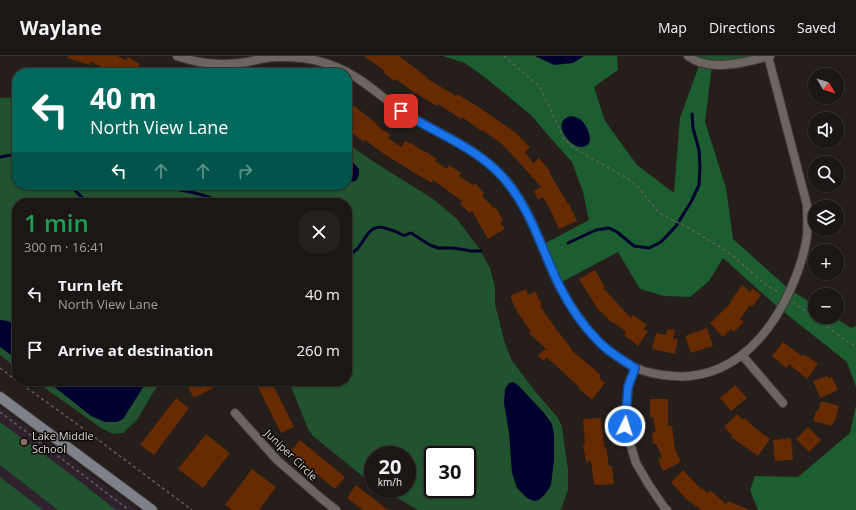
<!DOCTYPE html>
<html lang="en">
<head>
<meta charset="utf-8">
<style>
  :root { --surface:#1c1614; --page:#251f1d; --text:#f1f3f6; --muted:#a09fa0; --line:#3a3534 }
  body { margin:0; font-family:"Open Sans",sans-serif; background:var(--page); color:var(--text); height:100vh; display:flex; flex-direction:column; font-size:15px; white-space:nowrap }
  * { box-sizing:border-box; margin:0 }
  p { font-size:13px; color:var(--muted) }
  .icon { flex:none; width:22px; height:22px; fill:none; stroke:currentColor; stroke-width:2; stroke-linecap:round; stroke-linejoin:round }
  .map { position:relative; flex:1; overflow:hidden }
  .panel { position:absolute; left:12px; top:142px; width:340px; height:188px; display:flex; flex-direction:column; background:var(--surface); border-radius:16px; box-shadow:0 1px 3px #0004,0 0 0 1px var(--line) }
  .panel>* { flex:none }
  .guide { position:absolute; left:12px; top:12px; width:340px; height:122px; border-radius:16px; box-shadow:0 1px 3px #0004,0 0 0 1px var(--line); background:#00695c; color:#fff; overflow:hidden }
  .needle { width:26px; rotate:128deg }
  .fabs { position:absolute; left:808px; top:12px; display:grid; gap:8px }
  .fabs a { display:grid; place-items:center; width:36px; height:36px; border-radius:50%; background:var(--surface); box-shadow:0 1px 3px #0004,0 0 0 1px var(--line); font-size:20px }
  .speed { position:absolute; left:364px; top:390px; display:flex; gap:8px; font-size:20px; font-weight:700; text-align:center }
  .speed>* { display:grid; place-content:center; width:52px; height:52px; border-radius:50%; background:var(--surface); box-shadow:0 1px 3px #0004,0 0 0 1px var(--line); line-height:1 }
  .speed small { font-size:10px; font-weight:400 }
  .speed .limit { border:2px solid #111; border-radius:6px; background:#fff; color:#111 }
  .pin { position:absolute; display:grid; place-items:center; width:34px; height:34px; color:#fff; margin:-17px; border-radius:8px; box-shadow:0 2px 6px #0006 }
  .me { position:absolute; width:44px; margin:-22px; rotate:4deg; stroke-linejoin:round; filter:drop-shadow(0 0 3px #0008) }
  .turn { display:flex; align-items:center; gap:14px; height:84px; padding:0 12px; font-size:18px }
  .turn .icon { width:52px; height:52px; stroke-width:2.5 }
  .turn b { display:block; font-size:28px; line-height:34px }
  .lanes { display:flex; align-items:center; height:38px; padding:0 12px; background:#0003; justify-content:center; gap:20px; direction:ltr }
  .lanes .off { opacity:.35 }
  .round { display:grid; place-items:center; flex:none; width:42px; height:42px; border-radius:16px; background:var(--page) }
  .head { display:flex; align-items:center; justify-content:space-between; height:68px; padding:0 12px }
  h1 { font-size:24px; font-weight:600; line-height:30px; color:#1e9e55 }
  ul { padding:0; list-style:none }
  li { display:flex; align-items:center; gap:12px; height:56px; padding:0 12px }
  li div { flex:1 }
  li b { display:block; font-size:15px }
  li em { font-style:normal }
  header { display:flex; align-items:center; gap:24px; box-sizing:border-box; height:56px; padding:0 20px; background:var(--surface); border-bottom:1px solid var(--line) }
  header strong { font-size:19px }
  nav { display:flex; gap:22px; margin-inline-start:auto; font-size:14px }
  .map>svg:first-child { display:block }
  .education { fill:#2f212e }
  .green { fill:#21532f; fill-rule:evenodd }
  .forest { fill:#1d5e31 }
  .water { fill:#00002f }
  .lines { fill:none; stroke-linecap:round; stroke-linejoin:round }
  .stream { stroke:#00002f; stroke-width:3 }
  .building { fill:#662b01 }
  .street-casing { stroke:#403a38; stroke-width:10 }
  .secondary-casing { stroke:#403a38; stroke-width:12 }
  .path { stroke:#645d5b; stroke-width:1.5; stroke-dasharray:3 3; stroke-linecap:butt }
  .street { stroke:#6d6561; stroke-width:8 }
  .secondary { stroke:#7e808a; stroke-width:10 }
  .route-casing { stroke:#114b97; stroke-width:10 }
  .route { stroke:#1a73e8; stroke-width:7 }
  .education-dot { fill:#8d6e63; stroke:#0c0907; stroke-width:1.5 }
  .labels { text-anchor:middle; stroke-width:3; stroke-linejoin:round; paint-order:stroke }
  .poi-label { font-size:11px; fill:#ddd8d6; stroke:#0c0907; text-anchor:start }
  .street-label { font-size:11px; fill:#ddd8d6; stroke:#0c0907 }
</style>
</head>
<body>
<header>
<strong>Waylane</strong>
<nav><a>Map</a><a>Directions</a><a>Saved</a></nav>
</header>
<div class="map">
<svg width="856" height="454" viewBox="0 0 856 454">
  <rect width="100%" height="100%" fill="#251e1b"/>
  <path class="education" d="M0,351l95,71 43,32h-138z"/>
  <path class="green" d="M688,0h69l-45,9z
    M17,41v88h330v-42l24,17 62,39 24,20 24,32 9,17 5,19v17l9,36 7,19 23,31 24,28 4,9 6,43v20l-6,17 -2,3h-142l-36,-21h25v-34h-34v28l-7,-4 -53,-43 -5,-7 -19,-48h58v-178h-330v165l-17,-13v-257zM433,399h34v34h-34z
    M35,325h128l-9,10 -17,29 -14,13 -10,1 -12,-6z
    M0,366l73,54 43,34h-58l-58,-45z
    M0,421l43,33h-43z"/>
  <path class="forest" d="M443,0h174l1,14 -24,17 11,34 32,44 37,28 6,-75 20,-55 12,2 -7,57 21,66 7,51 57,51 25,15v12h19l17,11 5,-2v61l-9,-25 -67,-53 -57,-51 -14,23 -19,16 -26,-1 -24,-7 -22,-37 -60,32 -16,-39 47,-25 -6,-28 -11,-30 -25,-28 -16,-19 -44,-36 -22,-16z
    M856,349v105h-98l-8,-20 5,-14 43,1 52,-44z"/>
  <path class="water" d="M535,0h49l-11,7 -19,2z
    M572,60c3,1 7,2 9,4 7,6 16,27 0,27 -12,0 -32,-27 -9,-31z
    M347,100l12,13c0,10 -1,13 -12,13z
    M0,264l8,1 9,5v33l-17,-12z
    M47,325h100l-24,38 -6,3h-12l-14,-6z
    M513,326l6,4 25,27 8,11 2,11v25l-3,25 -5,8 -7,7 -5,1 -7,-3 -10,-10 -5,-15 -3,-40 -5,-30 1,-14 4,-6z"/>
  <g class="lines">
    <path class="stream" d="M0,101l17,-3
      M69,129l17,16 5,2
      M150,129c22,4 53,7 72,18
      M568,187l28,-13 13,-2 8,4 17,14 15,2 12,-6 15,-16 15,-24 8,-17 1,-18 -1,-17 -6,-22 -1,-14
      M347,199c14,-3 17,-21 26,-26 6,-3 10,-2 15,0 3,1 7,2 9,3 3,2 5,4 9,3 2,-1 4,-2 5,-2l19,12 8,3h15l18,3h10"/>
  </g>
  <path class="building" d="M68,0h49l9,4 2,-3 12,7 -2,3 15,6h-39l-23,-11 -1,3 -23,-7z
    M364,0h35l28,21 -1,1 30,18 1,-2 20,12 39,27 14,14 -5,5 8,11 6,-5 11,13 -1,1 19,32h1l8,17 -18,8 -8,-18 -8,-14 -5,3 -4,-9 7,-4 -24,-27 -15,-16 -20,-14 -1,1 -19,-14 -1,2 -23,-15 -1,2 -24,-14 -17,-13 -2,2 -11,-9 2,-1z
    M347,44l30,24 -1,1 15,10 -3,3 13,9 4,-6 4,2v-1l16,10v-1l12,8 -2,2 12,8 2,-4 12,8 -2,3 14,9 2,-2 9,10 -2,3 13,13 1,-1 7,12 -3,3 5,6 -17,10 -16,-28 -2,2 -10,-9 2,-3 -29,-21 -1,3 -19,-11 -29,-18 -19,-14 -1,2 -17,-13z
    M595,214l10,17 -2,1 28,30 2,-3 14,10 -4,5 5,1 -10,15 -14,-11 2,-3 -13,-10 -1,1 -15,-15 -18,-29z
    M742,229l8,7 2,-4 9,7 -9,12 -2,-2 -10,14 4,3 -10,10 -3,-3 -8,8 -13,-14 21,-20 -1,-1z
    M526,233l2,6 7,-4 7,14 -2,1 16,23 16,20 -1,1 30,25 -2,3 6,5 -13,17 -14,-12 1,-1 -28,-26 -1,1 -3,-5 -4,4 -5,-6 8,-6 -17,-16 2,-1 -15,-22 -6,-14z
    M707,272l6,18 -22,7 -6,-17z
    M668,273l7,1 -2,10 5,-2 -3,16 -23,-5 4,-16 10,2z
    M783,286l19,14 2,-2 14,10 -11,15 -18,-15 -3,4 -14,-12z
    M827,320l2,2 3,-1 6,13 -18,8 -7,-17z
    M192,325h34l-32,17 -8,-14z
    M255,325h16l23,46 -13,6z
    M735,329l12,13 -16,13 -11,-13z
    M176,342l13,10 -35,47 -14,-10z
    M650,343h18v27h4l3,23 6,13 -18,9 -5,-12 4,-2 -6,-13h-3l-1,-11 4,-1 -3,-15h-3z
    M821,345l18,5 -4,15h-1l-2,5 -19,-5 3,-10h2z
    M737,358l7,6 1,-2 10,10 15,11 -12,17 -27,-19 1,-2 -8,-8z
    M601,362l3,29h2l3,19h3l2,18 -20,1 -3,-24 -5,1 -3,-17 2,-1 -2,-25z
    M808,371l13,13 -12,12 -13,-13z
    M206,378l24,19 -27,35 -25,-19z
    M791,382l2,22 -18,1 -2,-21z
    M300,384l45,37 -10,12 -45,-37z
    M252,413l24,18 -17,23h-27l-7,-5z
    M683,414l18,19 1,-1 6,5 2,-3 16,14 2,-3 22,9h-48l-15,-10 -16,-18z
    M356,429l32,25h-25l-16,-12z"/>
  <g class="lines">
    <g class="street-casing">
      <path id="street" d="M177,0c22,8 46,10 70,6 10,-2 20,-5 30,-5 29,-1 56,5 80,21 19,12 35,28 54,39 36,21 70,33 98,67 15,18 24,41 33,62 6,14 11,28 18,41 17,32 41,64 74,80 12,6 26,8 39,9 33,3 64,-12 86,-37 23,-25 43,-69 48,-103 1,-10 0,-21 0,-31l-39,-149
        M688,0c21,17 58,6 82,0
        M742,299l41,48
        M635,312l-7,19 -3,39 11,37 13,22 15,22 3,3
        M235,357l42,47 45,39 14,11"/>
    </g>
    <g class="secondary-casing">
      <path id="secondary" d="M0,341l152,113"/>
    </g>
    <path class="path" d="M504,0l36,31 24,52 10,9 56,32 7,6 19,23 5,5 28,14 31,19 12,8 34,30 14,8
      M793,246l55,40 8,4
      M0,312l17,13
      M17,325l60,43 115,86
      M0,356l129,98"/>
    <use href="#street" class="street"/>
    <use href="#secondary" class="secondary"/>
  </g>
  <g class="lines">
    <g class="route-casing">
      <path id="route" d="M401,55c37,24 82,38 109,75 23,30 33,67 50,101 10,20 24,40 40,56 10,10 23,17 35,25l-7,19 -3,39"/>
    </g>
    <use href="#route" class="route"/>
  </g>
  <circle class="education-dot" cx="24" cy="386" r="4"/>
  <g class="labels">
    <g class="poi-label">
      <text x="32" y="384">Lake Middle<tspan x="32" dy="13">School</tspan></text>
    </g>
    <g class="street-label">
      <text transform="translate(291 399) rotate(44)" y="4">Juniper Circle</text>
    </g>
  </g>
</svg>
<div class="fabs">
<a><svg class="needle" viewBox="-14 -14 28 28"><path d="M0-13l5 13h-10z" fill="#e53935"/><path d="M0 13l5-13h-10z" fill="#a09fa0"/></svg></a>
<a><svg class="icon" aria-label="sound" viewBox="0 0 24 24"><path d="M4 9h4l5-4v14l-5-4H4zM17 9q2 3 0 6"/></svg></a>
<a><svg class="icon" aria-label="search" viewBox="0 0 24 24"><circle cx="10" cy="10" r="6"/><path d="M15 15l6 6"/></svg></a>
<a><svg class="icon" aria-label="layers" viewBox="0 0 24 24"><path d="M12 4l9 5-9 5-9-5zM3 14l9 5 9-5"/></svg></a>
<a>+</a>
<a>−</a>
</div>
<div class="speed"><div>20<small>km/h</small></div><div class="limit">30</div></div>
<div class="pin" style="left:401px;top:55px;background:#d93025"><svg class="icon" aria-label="arrive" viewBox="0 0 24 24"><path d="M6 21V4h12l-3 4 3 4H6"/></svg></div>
<svg class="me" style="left:625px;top:370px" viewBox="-20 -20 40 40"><circle r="17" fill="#1a73e8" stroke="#fff" stroke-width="3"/><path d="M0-11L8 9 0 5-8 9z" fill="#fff"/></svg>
<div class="guide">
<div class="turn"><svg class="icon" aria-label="left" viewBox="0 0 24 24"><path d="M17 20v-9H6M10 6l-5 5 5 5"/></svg><div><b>40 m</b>North View Lane</div></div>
<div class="lanes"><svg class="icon" aria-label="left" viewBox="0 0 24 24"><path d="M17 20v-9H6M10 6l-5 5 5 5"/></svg><svg class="icon off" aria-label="ahead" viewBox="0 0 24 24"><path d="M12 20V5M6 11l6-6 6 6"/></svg><svg class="icon off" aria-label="ahead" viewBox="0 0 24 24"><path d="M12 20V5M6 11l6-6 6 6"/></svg><svg class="icon off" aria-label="right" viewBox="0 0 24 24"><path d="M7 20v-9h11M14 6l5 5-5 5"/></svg></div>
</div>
<section class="panel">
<div class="head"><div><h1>1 min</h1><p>300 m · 16:41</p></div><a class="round"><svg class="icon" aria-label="close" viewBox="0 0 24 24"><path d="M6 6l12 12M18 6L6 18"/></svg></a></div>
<ul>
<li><svg class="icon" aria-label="left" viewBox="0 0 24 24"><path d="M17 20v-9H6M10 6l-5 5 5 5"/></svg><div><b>Turn left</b><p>North View Lane</p></div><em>40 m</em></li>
<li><svg class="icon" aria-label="arrive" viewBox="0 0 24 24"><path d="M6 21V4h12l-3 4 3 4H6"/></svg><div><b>Arrive at destination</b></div><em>260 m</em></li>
</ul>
</section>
</div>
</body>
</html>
